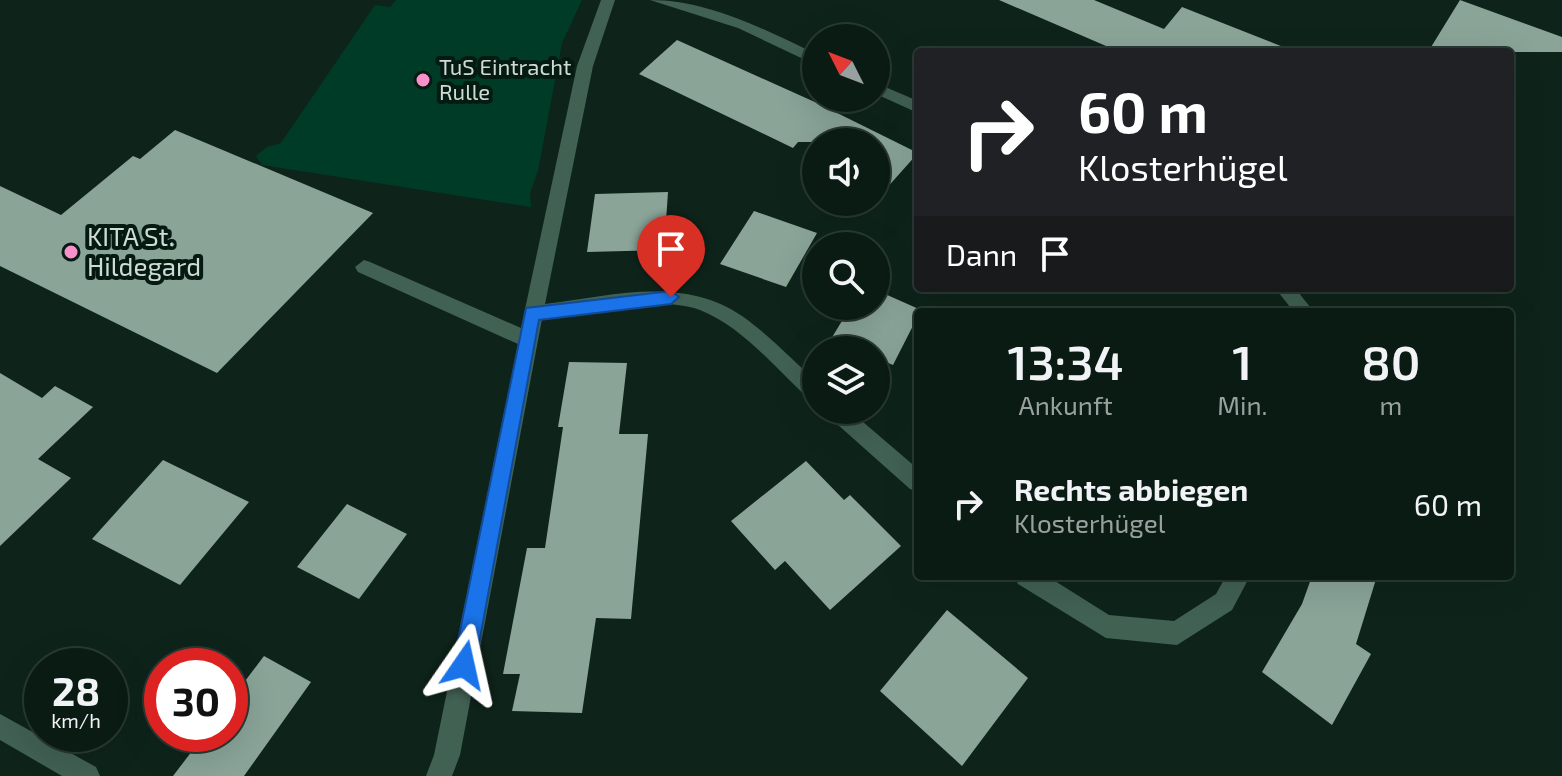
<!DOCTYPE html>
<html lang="de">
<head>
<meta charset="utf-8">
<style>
  :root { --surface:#0a1b14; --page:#13241d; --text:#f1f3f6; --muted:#99a1a0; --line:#2a3934 }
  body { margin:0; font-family:"Exo 2",sans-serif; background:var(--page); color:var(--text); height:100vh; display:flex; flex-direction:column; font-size:30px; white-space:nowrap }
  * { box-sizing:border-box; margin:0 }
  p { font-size:26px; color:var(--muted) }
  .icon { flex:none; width:44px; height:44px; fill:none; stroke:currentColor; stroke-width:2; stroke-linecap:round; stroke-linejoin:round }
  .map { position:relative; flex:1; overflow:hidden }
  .sheet { position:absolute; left:914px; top:308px; width:600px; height:272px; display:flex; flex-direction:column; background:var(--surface); border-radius:8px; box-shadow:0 8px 32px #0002,0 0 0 2px var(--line) }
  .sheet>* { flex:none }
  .guide { position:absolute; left:914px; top:48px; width:600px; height:244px; border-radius:8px; box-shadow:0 8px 32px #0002,0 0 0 2px var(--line); background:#202124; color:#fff; overflow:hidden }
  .needle { width:52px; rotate:312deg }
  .fabs { position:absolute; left:802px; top:24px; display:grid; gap:16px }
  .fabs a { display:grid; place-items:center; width:88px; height:88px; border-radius:50%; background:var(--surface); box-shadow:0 8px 32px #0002,0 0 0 2px var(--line); font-size:40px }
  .speed { position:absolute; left:24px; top:648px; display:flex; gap:16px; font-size:40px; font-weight:700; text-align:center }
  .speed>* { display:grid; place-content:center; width:104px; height:104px; border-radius:50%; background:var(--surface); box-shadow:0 8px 32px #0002,0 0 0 2px var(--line); line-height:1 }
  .speed small { font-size:20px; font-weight:400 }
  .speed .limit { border:12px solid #d22; background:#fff; color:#111 }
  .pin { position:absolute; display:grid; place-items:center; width:68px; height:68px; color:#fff; margin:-82px -34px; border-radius:50% 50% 50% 0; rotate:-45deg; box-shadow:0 0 8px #0007 }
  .pin .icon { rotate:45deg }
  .me { position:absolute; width:88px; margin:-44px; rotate:11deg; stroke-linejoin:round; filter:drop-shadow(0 0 6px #0008) }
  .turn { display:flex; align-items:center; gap:28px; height:168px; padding:0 32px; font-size:36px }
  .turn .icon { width:104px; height:104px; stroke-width:2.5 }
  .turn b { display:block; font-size:56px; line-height:68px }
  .then { display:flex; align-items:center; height:76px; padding:0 32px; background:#0003; gap:16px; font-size:30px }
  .eta { display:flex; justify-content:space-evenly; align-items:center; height:136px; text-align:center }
  .eta b { font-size:48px; font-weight:600; line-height:56px }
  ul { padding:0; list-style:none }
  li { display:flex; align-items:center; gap:24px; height:120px; padding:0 32px }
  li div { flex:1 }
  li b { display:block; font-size:30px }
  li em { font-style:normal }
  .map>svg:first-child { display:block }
  .green { fill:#003b28 }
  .building { fill:#8aa498 }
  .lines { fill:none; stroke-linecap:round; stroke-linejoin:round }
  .minor { fill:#416153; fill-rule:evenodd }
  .route { fill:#1a73e8; stroke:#114b97; stroke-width:2 }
  .poi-dot { fill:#f890cc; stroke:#051b12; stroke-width:3 }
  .labels { text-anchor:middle; stroke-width:8; stroke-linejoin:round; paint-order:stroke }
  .far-poi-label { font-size:22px; fill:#cfdcd6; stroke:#051b12; text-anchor:start }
  .poi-label { font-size:26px; fill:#cfdcd6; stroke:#051b12; text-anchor:start }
</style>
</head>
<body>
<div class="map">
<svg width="1562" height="776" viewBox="0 0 1562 776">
  <rect width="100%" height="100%" fill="#0e241b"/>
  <path class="green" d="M396,0h186l-20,43 -24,128 -8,22 1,14 -269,-42 -6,-9 11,-9 14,-4 94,-138 15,2z"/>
  <path class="building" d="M999,0h95l70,29 18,-22 109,43 -171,2z
    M1460,0l102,37v15h-134z
    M677,40l140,63 101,50 -42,47v-58h-78l-5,6 -154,-74z
    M175,130l198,83 -156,160 -217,-107v-80l61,29 72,-59 7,3z
    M668,192l-4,58 -77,2 8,-58z
    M754,211l63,22 -31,54 -66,-23z
    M876,290l45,20 -28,55 -17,-7v-8h-19l-26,-11 20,-33h25z
    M569,362l58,1 -8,71h29l-17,185 -35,-1 -14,95 -70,-2 8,-37h-17l24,-126h18l18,-121h-5z
    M0,373l42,25 13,-12 38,21 -55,52 33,19 -71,68z
    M163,460l86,42 -69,83 -88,-46z
    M806,461l38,39 6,-5 51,51 -71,64 -45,-49 -10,9 -44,-49z
    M347,504l60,30 -48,65 -62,-32z
    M1312,576h65l-21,68 15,10 -39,71 -70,-53 40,-68z
    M947,610l81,68 -66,88 -82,-75z
    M264,656l47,26 -67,94h-71l32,-42h25v-33z"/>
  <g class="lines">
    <path class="minor" d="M601,0h14l-22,66 -48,238c66,-8 137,-29 197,12 27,19 49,43 74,65v21l-7,-3c-33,-30 -66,-72 -109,-89 -42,-16 -114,4 -158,9l-82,436 -8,21h-26l8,-21 84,-411 -160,-72 -3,-5 9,-7 6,2 151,66 56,-262z
      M650,0c58,0 114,29 166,54v11l-78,-37z
      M876,83l42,18v12l-42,-19z
      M1275,288h20l19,24h-20z
      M825,410h24l69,59v23l-8,-3 -82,-73z
      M1015,576h32l62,39 65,6 42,-27 10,-18h24l-18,34 -55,35 -71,-7 -88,-54z
      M0,714l96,53 4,9h-38l-62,-36z"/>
  </g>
  <path class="route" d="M671,291l8,6 -8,7 -132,16 -64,345 -3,8 -8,3 -8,-3 -3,-8 73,-357z"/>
  <g class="poi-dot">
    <circle cx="423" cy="80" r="8"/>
    <circle cx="71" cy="252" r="8"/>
  </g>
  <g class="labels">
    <g class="far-poi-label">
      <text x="439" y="75">TuS Eintracht<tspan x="439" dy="25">Rulle</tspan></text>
    </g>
    <g class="poi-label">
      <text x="87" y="246">KITA St.<tspan x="87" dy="30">Hildegard</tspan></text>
    </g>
  </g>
</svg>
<div class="fabs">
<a><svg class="needle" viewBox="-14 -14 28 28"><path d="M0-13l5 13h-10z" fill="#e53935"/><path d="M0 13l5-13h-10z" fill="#99a1a0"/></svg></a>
<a><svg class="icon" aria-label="sound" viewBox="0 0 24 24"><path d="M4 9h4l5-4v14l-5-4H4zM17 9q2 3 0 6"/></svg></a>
<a><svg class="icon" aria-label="search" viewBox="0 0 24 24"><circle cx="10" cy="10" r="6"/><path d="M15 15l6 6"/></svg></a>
<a><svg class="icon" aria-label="layers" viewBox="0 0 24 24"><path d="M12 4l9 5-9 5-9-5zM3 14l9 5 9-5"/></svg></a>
</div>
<div class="speed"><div>28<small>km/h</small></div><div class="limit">30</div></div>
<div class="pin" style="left:671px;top:297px;background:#d93025"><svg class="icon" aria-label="arrive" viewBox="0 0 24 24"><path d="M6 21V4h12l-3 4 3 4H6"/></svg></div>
<svg class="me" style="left:464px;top:665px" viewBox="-20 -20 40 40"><path d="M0-17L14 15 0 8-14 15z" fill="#1a73e8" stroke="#fff" stroke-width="4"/></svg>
<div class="guide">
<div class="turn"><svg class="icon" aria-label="right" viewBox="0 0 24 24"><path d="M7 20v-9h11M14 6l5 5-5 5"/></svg><div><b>60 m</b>Klosterhügel</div></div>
<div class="then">Dann<svg class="icon" aria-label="arrive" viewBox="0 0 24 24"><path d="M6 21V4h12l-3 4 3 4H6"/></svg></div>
</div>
<section class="sheet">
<div class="eta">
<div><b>13:34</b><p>Ankunft</p></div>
<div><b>1</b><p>Min.</p></div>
<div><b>80</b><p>m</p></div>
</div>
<ul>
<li><svg class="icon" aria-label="right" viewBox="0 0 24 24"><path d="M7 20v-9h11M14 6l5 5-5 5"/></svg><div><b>Rechts abbiegen</b><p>Klosterhügel</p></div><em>60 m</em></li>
</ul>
</section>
</div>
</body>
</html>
